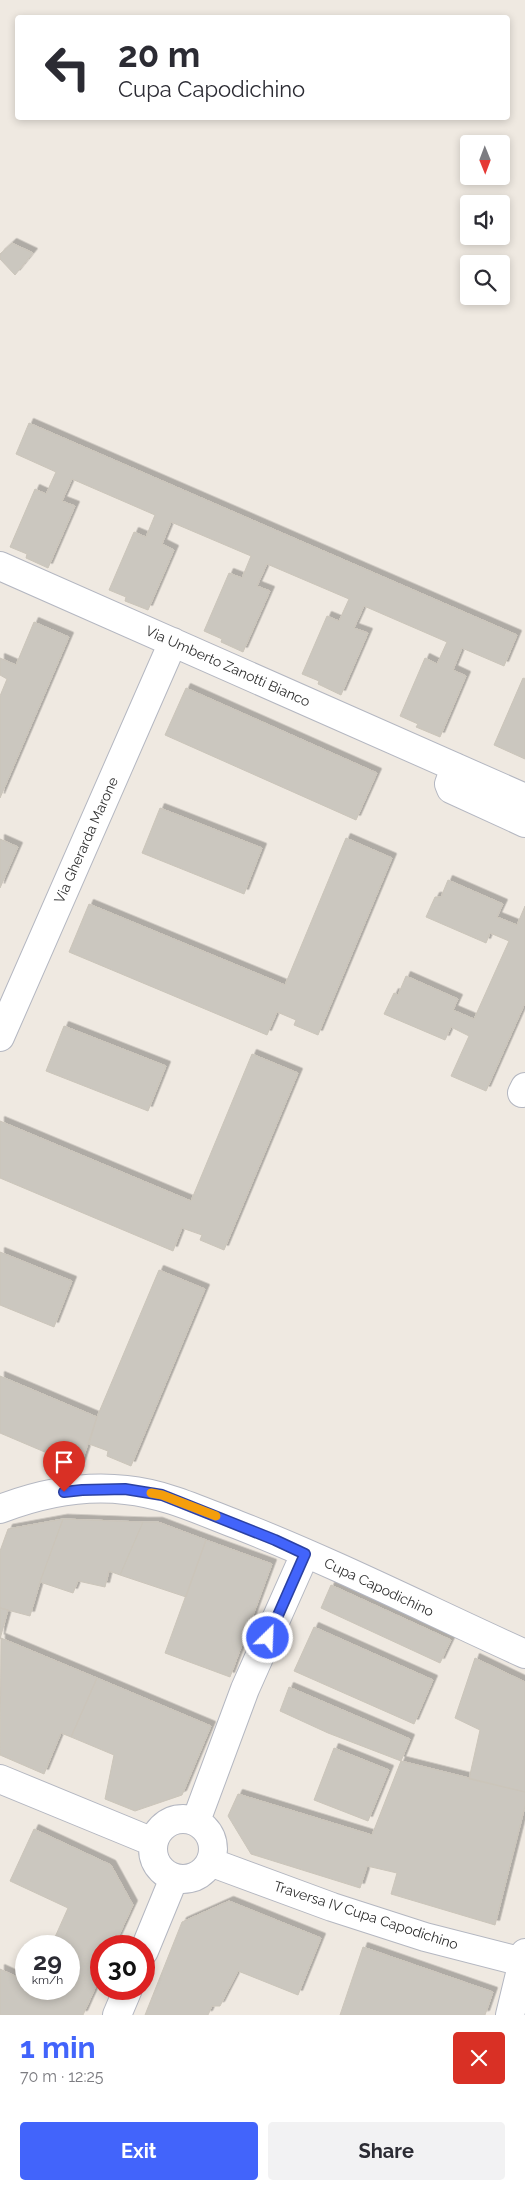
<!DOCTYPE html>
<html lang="en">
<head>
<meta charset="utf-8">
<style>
  :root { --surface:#fff; --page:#f2f2f3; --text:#2b2b33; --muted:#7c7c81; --accent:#4264fb }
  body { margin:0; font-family:Raleway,sans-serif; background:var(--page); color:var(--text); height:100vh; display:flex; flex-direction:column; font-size:19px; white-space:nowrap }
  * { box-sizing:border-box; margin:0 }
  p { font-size:16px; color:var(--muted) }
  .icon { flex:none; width:28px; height:28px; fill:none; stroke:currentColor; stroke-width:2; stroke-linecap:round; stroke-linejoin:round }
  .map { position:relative; height:2015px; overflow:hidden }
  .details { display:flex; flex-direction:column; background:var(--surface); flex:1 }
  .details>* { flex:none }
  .hud { position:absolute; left:15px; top:15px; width:495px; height:105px; border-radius:5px; box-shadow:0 2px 8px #0003; background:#fff; color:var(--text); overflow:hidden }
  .needle { width:32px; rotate:179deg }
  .fabs { position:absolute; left:460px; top:135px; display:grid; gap:10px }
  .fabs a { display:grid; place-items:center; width:50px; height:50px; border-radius:5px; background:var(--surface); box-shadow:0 2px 8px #0003; font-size:25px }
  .speed { position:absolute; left:15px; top:1935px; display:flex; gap:10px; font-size:25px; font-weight:700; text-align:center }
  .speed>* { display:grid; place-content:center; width:65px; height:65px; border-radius:50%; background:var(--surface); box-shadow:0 2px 8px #0003; line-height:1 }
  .speed small { font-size:12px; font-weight:400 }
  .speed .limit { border:8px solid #d22; background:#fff; color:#111 }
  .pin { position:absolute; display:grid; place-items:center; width:42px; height:42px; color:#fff; margin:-51px -21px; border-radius:50% 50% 50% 0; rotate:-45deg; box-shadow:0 0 5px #0007 }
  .pin .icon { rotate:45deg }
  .me { position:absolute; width:55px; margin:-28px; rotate:24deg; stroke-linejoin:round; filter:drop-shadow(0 0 4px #0008) }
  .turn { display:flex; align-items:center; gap:18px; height:105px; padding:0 20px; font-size:22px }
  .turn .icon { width:65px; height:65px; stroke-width:2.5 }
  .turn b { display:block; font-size:35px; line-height:42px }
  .round { display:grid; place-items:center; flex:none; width:52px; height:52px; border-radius:5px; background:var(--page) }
  .head { display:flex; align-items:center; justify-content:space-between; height:85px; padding:0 20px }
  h1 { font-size:30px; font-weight:700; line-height:38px; color:var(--accent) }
  .button { display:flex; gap:10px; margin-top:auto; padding:10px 20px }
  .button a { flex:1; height:58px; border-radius:5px; background:var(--accent); color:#fff; font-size:20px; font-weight:700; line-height:58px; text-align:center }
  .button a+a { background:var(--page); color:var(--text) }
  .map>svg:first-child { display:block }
  .building { fill:#cbc7bf; stroke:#cbc5ba; filter:url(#shadow) }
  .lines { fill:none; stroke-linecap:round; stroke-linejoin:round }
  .minor-casing { stroke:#b4b7c1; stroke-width:30 }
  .minor { stroke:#fff; stroke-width:28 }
  .route-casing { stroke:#2b41a3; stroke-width:12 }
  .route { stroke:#4264fb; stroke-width:9 }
  .slow { stroke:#f59e0b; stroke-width:9 }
  .labels { text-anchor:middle; stroke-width:5; stroke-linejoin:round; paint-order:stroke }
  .street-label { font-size:14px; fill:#2e2e2e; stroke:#fff }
</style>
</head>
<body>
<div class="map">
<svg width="525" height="2015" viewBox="0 0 525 2015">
  <defs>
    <filter id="shadow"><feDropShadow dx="4.5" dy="-4.5" stdDeviation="0" flood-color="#0004"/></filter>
  </defs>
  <rect width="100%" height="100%" fill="#efe9e1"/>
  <path class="building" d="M12,243l21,10 -18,22 -15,-16v-5z
    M29,423l488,212 -13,31 -42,-18 -9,22 13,6 -26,61 -24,-10 2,-3 -18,-8 25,-58 12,6 10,-22 -83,-36 -10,22 14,5 -27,62 -23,-11 1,-3 -17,-7 25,-58 12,5 10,-22 -82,-35 -10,22 13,5 -27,61 -22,-10 1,-3 -18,-8 25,-58 13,5 9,-22 -80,-34 -9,22 12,6 -26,60 -23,-9 1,-4 -17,-7 25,-58 12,5 9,-22 -83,-36 -10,22 13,5 -27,62 -22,-10 1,-4 -17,-7 25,-58 11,5 10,-22 -40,-18z
    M34,622l35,15 -69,161v-102l7,-17 -7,-4v-17l16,7z
    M523,678l2,1v80l-31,-14z
    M186,688l191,85 -21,47 -191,-85z
    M160,808l102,40 -18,46 -102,-41z
    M346,838l46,20 -74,177 -24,-10 2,-5 -19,-8 -10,23 -198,-83 20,-48 196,81z
    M0,839l18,8 -18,41z
    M448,880l55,24 -6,13 20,8 8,-19v97l-39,88 -35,-15 18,-40 -18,-9 -6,13 -61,-26 10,-21 4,2 8,-19 52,23 -5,11 21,9 35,-78 -19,-8 -4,10 -60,-26 9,-20h6z
    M64,1026l102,40 -18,45 -102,-40z
    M252,1054l46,19 -74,177 -24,-10 2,-5 -20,-7 -9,23 -173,-73v-57l191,80z
    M0,1252l72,29 -18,46 -54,-22z
    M159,1270l46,19 -74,177 -24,-10 1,-5 -19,-7 8,-27z
    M0,1376l97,41 -17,50 -80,-34z
    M63,1519l-23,63 -10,34 -30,-8v-57l8,-22z
    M63,1519l80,3 -23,53 -11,-4 -4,16 -27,-6 -5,12 -33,-11z
    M143,1522h15l48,18 -20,57 -66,-22z
    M206,1540l66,24 -42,113 -65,-24z
    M331,1585l120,55 -11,23 -119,-55z
    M0,1608l8,2 -8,29z
    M314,1627l119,53 -19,44 -120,-53z
    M1,1638l96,40 -26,59 -10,-4 -17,41 -44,-19z
    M475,1658l50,24v110l-56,-13 11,-49 -25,-12z
    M97,1678l114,48 -29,69 -47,16 -30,-12 9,-44 -43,-18z
    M289,1687l121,52 -9,22 -73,-28 -48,-22z
    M334,1748l55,22 -21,51 -54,-21z
    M401,1761l124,31v14l-30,119 -104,-31 6,-21 -30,-7 -7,22 -109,-34 -23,-38 10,-22 134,41z
    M34,1829l77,36 22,40 -19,41h-13v29l-18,40h-83v-46l26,12v8h43v-43h-18l17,-38 -58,-27z
    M229,1901l92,37 -23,57 -60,-24 -18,35h-8l-4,9h-63l37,-93z
    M363,1947l130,45 -8,23h-145z"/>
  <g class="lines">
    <g class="minor-casing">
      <path id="minor" d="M0,566l525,232
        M455,767l-6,17 2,5 74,34
        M0,1037l173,-395
        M522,1093l3,-6
        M0,1509c39,-15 84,-24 126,-19 40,4 75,21 112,35 97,38 192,86 287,129
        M0,1779l153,63
        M153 1849a30 30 0 1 1 60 0a30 30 0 1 1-60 0Z
        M196,1821l49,-132 60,-135
        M210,1862l122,45 93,30 98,25
        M144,1951l30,-73
        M117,2015l11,-26
        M510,2015l15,-62"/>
    </g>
    <use href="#minor" class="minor"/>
  </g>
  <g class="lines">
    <g class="route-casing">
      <path id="route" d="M64,1492l18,-2 43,-1 37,6 113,45 30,14 -37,84"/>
    </g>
    <use href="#route" class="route"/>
    <path class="slow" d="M151,1493l11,2 54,21"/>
  </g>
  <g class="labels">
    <g class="street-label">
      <text transform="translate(228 666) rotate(24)" y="5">Via Umberto Zanotti Bianco</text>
      <text transform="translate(86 840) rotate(-66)" y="5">Via Gherarda Marone</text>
      <text transform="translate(379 1587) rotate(25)" y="5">Cupa Capodichino</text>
      <text transform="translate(366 1915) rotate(18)" y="5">Traversa IV Cupa Capodichino</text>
    </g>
  </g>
</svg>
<div class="fabs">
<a><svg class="needle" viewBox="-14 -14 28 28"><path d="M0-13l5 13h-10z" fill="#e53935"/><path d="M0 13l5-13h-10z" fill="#7c7c81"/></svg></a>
<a><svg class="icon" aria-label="sound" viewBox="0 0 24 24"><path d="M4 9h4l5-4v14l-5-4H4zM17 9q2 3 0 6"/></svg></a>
<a><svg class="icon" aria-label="search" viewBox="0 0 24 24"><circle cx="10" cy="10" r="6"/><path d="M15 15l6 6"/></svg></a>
</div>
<div class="speed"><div>29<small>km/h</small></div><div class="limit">30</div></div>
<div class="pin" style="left:64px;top:1492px;background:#d93025"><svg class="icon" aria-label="arrive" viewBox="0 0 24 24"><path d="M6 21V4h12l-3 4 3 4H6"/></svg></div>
<svg class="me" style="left:268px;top:1638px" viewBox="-20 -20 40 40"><circle r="17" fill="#4264fb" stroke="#fff" stroke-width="3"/><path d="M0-11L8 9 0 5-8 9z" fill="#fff"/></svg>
<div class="hud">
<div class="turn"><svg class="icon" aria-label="left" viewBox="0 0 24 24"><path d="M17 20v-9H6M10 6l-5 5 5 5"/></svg><div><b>20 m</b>Cupa Capodichino</div></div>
</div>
</div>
<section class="details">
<div class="head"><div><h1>1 min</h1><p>70 m · 12:25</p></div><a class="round" style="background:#d93025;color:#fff"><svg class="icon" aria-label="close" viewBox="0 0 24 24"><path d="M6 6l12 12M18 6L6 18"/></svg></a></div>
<div class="button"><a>Exit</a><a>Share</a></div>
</section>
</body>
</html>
